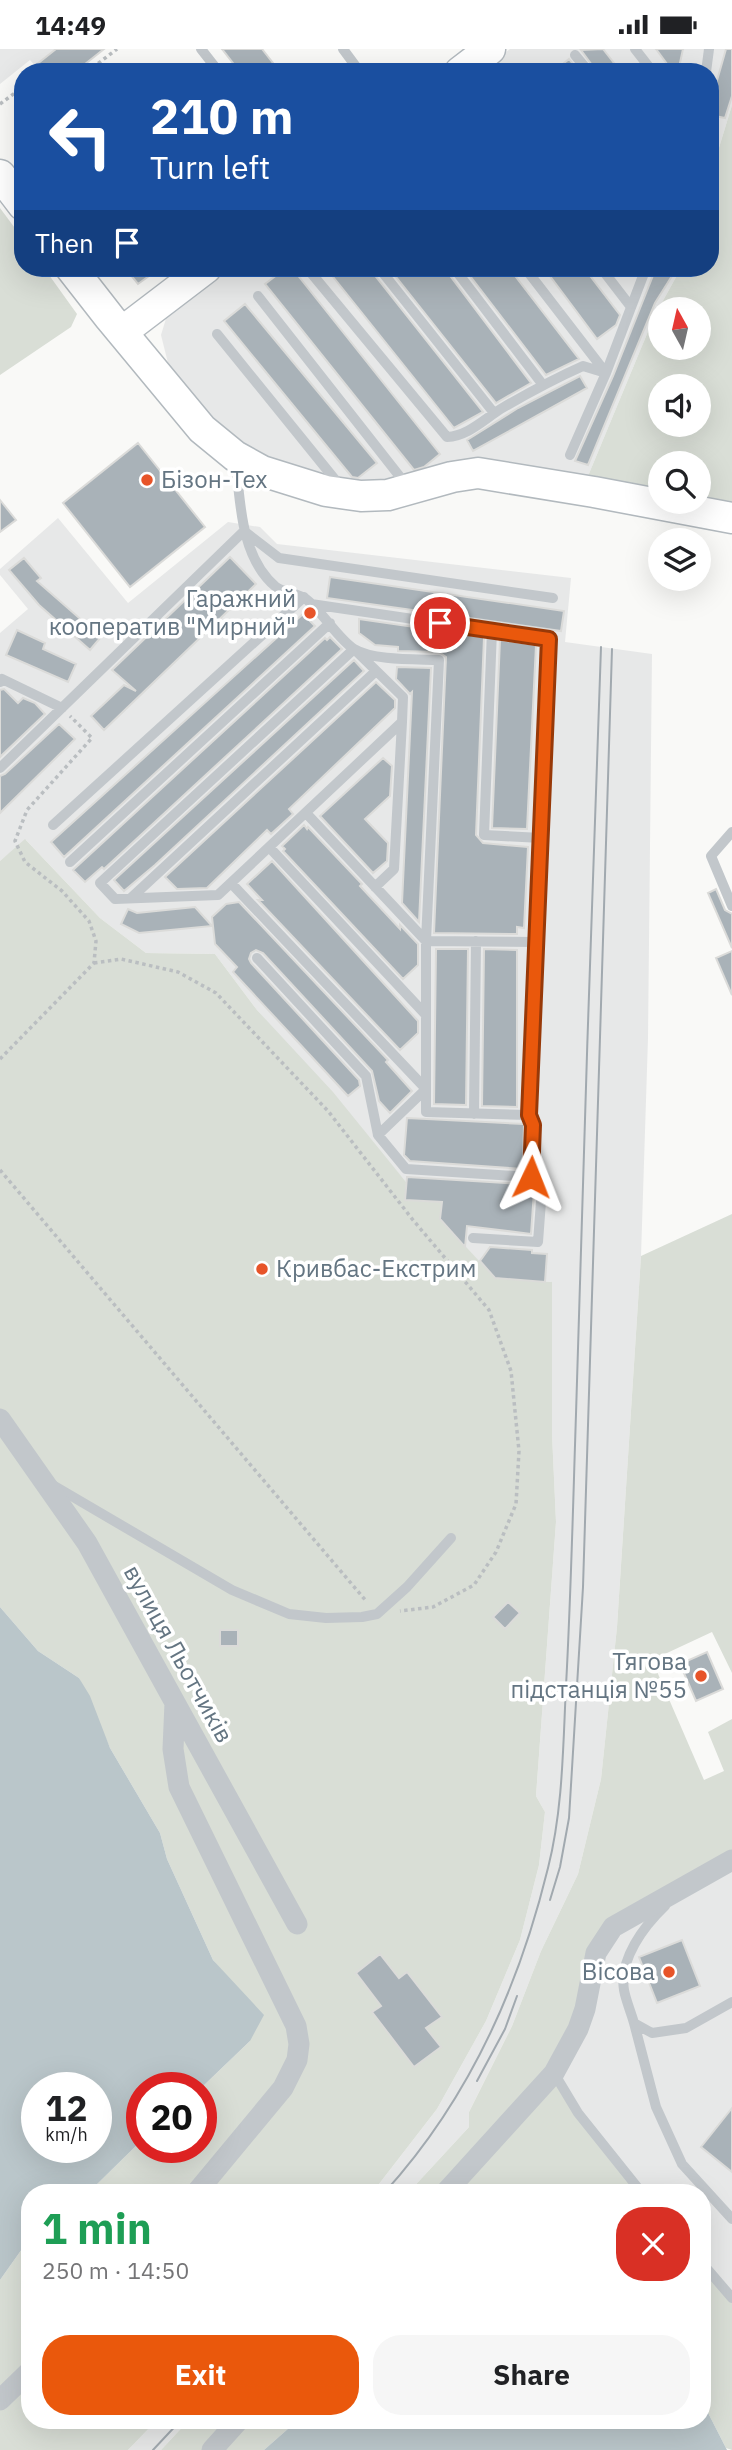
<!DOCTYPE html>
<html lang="en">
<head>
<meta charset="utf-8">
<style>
  :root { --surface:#fff; --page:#f6f6f6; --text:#202124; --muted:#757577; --accent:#ea580c }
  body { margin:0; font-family:"IBM Plex Sans",sans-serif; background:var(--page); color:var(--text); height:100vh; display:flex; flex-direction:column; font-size:26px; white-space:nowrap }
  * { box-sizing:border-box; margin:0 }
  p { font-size:23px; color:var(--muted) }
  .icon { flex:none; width:38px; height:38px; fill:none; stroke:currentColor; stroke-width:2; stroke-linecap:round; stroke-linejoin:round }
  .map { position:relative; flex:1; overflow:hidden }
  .sheet { position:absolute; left:21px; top:2135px; width:690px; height:245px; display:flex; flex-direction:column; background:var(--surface); border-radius:28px; box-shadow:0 7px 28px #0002 }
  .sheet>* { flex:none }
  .guide { position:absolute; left:14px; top:14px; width:705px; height:214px; border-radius:28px; box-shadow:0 7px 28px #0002; background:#1a4fa0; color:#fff; overflow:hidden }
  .needle { width:46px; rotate:352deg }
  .fabs { position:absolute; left:648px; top:248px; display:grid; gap:14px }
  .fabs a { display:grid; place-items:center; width:63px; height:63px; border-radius:50%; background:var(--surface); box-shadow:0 7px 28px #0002; font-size:35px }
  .speed { position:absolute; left:21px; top:2023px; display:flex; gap:14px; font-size:35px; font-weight:700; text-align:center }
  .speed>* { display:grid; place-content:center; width:91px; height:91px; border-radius:50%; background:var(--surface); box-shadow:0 7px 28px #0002; line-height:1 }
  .speed small { font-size:18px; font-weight:400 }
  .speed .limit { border:10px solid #d22; background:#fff; color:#111 }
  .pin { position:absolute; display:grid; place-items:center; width:60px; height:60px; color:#fff; margin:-30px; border:4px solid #fff; border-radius:50%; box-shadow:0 2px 7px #0007 }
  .me { position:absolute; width:77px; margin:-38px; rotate:2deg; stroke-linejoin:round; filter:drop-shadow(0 0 5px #0008) }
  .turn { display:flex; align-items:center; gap:24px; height:147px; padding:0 21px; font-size:32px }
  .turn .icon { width:91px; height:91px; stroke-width:2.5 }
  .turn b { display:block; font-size:49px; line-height:60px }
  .then { display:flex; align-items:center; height:66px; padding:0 21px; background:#0003; gap:14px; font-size:26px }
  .round { display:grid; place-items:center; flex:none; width:74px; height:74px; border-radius:28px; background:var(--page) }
  .overview { display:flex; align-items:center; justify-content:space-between; height:119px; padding:0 21px }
  h1 { font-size:42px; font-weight:700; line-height:52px; color:#1e9e55 }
  .primary-button { display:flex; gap:14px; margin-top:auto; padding:14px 21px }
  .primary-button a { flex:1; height:80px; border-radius:28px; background:var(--accent); color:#fff; font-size:28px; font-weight:700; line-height:80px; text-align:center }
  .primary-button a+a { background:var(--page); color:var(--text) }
  .status { display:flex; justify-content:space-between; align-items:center; height:49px; padding:0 35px; background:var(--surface); direction:ltr }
  .status svg { height:19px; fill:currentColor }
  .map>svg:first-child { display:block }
  .built { fill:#e7e8e8 }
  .green { fill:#d9ded6; fill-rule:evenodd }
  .water { fill:#bac6ca; fill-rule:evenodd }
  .building { fill:#a9b2b8; stroke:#dbdbd9; stroke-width:2 }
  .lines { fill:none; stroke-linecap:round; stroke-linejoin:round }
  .secondary-casing { stroke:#b2b9be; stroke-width:33 }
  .path { stroke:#babec1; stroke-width:3.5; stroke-dasharray:3.5 3.5; stroke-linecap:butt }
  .lane { stroke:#c2c7cb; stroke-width:10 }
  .street { stroke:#c2c7cb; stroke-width:21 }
  .secondary { stroke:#fff; stroke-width:30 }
  .tram { stroke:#a1a9af; stroke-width:2 }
  .route-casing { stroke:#983908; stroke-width:18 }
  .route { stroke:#ea580c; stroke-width:12 }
  .poi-dot { fill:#e75429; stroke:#fff; stroke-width:2.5 }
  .labels { text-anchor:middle; stroke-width:7; stroke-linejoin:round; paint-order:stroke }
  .poi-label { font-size:24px; fill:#647582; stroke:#fff; text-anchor:end }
  .street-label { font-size:24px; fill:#647582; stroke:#fff }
</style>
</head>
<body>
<div class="status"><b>14:49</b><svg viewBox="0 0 49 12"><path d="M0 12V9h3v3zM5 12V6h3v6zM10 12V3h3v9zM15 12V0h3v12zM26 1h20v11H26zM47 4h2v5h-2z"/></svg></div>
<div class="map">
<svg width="732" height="2401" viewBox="0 0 732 2401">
  <rect width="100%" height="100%" fill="#f9f9f7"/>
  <path class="built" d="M0,0h104l-29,23h-34l-11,-12 -30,24z
    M510,0h222v56l-21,69 -1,-102h-229z
    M226,219h455l-27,49 -66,159 -219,9 -41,-6 -65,-19 -52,-39 -43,-58 -7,-28 7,-23z
    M58,469l70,85 100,-81 32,5 17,17 294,34 -6,64 87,12 -4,384 -7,218 -24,371 -16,152 -23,95 -37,77 -29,75 -43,86v15l-61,66h-36l65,-84 49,-88 34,-81 19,-75 6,-53 -9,-16 20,-274 -4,-88v-152l-57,-4 -30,-31 -60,-47 1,-18 -149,-172 -42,-56 -69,-1 -46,-35 -74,-78 -26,21v-228l28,-24 -28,-34v-6z
    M732,1811v438l-30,-35v-70h-60l-88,-120 59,-146z
    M157,2371h32l-28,30h-33z"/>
  <path class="green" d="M732,56v397l-34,-6v-32h-38v25l-72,-13 66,-159 27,-49h29l1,-94zM660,261h38v38h-38zM660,338h38v38h-38z
    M0,159l23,31v29h21l33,46 -6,13 -71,48z
    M25,790l75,79 46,35 69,1 42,56 76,82 73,90 -1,18 37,2 -2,17 55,59 57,4v152l4,88 -20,274 9,16 -6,53 -19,75 -34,81 -49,88 -65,84h-284l54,-53v7h59v-59l49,-47 -17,-57 -20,-24 -46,-101 -7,-26 -50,-85 -31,-70 -41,-27 -38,-44v-746z
    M732,1165v459l-20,-41 -60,28 52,120 20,-9 -16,-39 24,-13v141l-119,67 -59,146 88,120h-234l61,-66v-15l43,-86 29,-75 37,-77 23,-95 16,-152 24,-371z
    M30,2194v177h127l-29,30h-128v-170l22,-31z
    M702,2214l30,35v152l-6,-2 -24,-47z
    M189,2371h109l-34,30h-103z"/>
  <path class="water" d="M0,1558l38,44 41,27 11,18 20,52 50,85 7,26 46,101 51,55 -14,26 -49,47h-59v52l-54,53h-58v50l-8,6 -22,31zM37,2039h59v59h-59z
    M702,2352l25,49h-463l34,-30h404z"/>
  <path class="building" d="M56,0h48l-29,23h-48z
    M222,0h40l18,23h-40z
    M603,0l18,23h-24l-16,-22z
    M656,0h27l-5,23h-5z
    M726,0h6v47l-7,22 -15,-3v-10z
    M569,10l10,13h-26z
    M125,219h35l-22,16z
    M286,219h6l148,186 -16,13 -10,3 -149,-186z
    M326,219h45l2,5 110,139 -29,16z
    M389,219h57l2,5 83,110 -35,20z
    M464,219h45l70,91 -33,16z
    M544,219h40l36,47 -4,10 -19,14z
    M656,219h21l-22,35 -67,162 -13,-4 38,-85z
    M245,255l132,159 -19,15 -6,-1 -128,-156z
    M580,327l7,12 -114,63 -6,-11 51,-32z
    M138,394l67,84 -75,60 -67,-84z
    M0,451l16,20 -16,12z
    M230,508l26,27 -152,146 -13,-14 33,-31 12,6 -24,-21z
    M24,509l17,20 -4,3 64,56 -11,13 -51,-45 -30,-35z
    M330,528l234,34 -3,20 -234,-33z
    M303,565l12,12 -251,231 -13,-15z
    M359,570l125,18 -8,198 7,8 45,4 -4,81 -7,-1v7l-83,-1 12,-276 -7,-5 -41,-1v-4l-23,-2 -16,-12z
    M17,581l28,13 -2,6 33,15 -8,18 -62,-27z
    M330,588l12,12 -238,220 -2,-2 -17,15 -12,-12 252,-232 2,2z
    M500,591l36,5 -9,184 -35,-1z
    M354,611l10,11 -209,194 -31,26 -10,-11z
    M397,618l34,1 -12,254 -17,-19 10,-211 -2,2 -14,-15z
    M376,633l19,18v8l-106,101 4,5 -22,20 -4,-4 -60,58 -30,1 -12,-12z
    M4,640l14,14 5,-5 12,5 10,11 -45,43v-67z
    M59,675l16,15 -75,74v-37l5,-2z
    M383,709l9,8 -2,30 -25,23 23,24 -1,18 -14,12 -53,-57z
    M304,776l3,4 1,-2 54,57 -2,2 40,43v-4l18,19v21l-15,14 -120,-128 2,-2 -3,-3z
    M272,812l146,160v12l-18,17 -142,-150h4l-15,-16z
    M716,840l9,21 7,4v34l-24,-55z
    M239,853l149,158 -2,2 26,29 -22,22 -11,-12 -7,-30 -109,-118 -7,-3 -5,3 -2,6 2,4 108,117 1,6 -12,10 -115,-124 4,-5 -22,-23 -3,-27 14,-13z
    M195,858l17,19 -73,7 -18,-9 7,-15 9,4z
    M436,900h32l-2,156 -32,-1z
    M484,900l33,1v157l-35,-1z
    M732,902v44l-16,-37z
    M407,1069l117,6 -1,45 -113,-8 -6,-6z
    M407,1128l116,7v6l11,1 -3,43 -64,-8 -2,21 -25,-28 2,-17 -37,-2z
    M490,1198l42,3v3l15,1 -2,28 -50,-4 -15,-17z
    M508,1553l12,11 -15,16 -12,-12z
    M220,1581h18v16h-18z
    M707,1603l16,37 -27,12 -16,-37z
    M682,1891l18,46 -43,17 -18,-46z
    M380,1905l19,24 8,-6 35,45 -16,11 15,19 -27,20 -42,-55 9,-6 -25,-33z
    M732,2059v64l-31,-25z"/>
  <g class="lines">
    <g class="secondary-casing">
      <path id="secondary" d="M460,23l30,-23
        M0,126l23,30
        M71,219l39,50 92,111 33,27 27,15 64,20 35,5 27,-1 64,-18 26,-4 116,19 138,26
        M122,283l84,-64"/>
    </g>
    <path class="path" d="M87,23l30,-23
      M0,55l23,-17
      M94,914l27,-4 57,13 38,21 112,118 85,109 76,90 22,61 8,80 -3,53 -20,48 -22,33 -41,22 -33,4
      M0,1010l94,-96 2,-22 -7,-20 -27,-30 -37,-29 -10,-21 12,-31 65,-72 -22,-22
      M0,1121l367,432"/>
    <path class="lane" d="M201,0l18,23
      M343,0l17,23
      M635,0l18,23
      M575,6l14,17
      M706,23l3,-23
      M307,219l140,169c22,-1 38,-19 57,-30 26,-15 52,-29 79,-41l23,7
      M379,219l115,145
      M454,219l89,117
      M525,219l81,105
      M601,219l30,39
      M258,247l150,191
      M217,285l124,153
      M570,406l36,-82 40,-105
      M236,413c4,41 5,96 40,125 8,6 21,6 30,12 16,12 32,40 48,50 20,12 62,10 85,11l-13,281v171l103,3 20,-476 -238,-35
      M492,581l-8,205 57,3
      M354,600l49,48 -1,25 -184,173 -103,4 -15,-16z
      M0,633l2,-3 60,29
      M0,719l244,-237 35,27 274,40
      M306,764l120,128 110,1
      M53,776l251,-228
      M732,783l-21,24 21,50
      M269,798l157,168
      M70,813l260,-239
      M231,834l195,206 -48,46 28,34 125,8
      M375,838l19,-18 8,-147
      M131,849l245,-227
      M257,909l109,118 12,59
      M474,1065l2,-173
      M473,1189l65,4 4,-54 -11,-11 2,-52 -4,-10
      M51,1435l181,106 57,24 37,4 36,-1 15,-3 30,-27 44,-49
      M665,1857c-21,20 -46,53 -41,84 2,11 7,22 10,33l18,10 34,-5 46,-26
      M634,1974l22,84 26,57 50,55
      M554,2024l24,40 64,80
      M702,2214l30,35"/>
    <path class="street" d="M0,1370l87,124 210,381
      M175,1654l-2,46 6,38 117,239 3,18 -2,16 -14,28 -87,105
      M445,2144l109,-120 24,-44 7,-20 11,-56 17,-26 119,-67
      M0,2351l30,-29
      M212,2401l27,-30"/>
    <use href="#secondary" class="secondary"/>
    <path class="tram" d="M550,1851l10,-33 9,-49 14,-231 29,-938
      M477,2032l28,-52 12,-33
      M384,2144c83,-91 135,-206 164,-325 15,-59 15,-122 18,-182 5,-91 7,-181 10,-272 7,-256 16,-511 25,-767
      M153,2401l28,-30"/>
  </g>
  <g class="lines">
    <g class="route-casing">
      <path id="route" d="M440,574l109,16 -20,476 4,10 -2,52"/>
    </g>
    <use href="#route" class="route"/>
  </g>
  <g class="poi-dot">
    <circle cx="147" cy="431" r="7"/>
    <circle cx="310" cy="564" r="7"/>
    <circle cx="262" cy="1220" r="7"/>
    <circle cx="701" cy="1627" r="7"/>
    <circle cx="669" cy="1923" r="7"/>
  </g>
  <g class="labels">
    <g class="poi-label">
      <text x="161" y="439" text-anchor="start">Бізон-Тех</text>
      <text x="296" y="558">Гаражний<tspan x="296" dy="28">кооператив "Мирний"</tspan></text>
      <text x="276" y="1228" text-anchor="start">Кривбас-Екстрим</text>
      <text x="687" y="1621">Тягова<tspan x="687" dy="28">підстанція №55</tspan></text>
      <text x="655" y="1931">Вісова</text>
    </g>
    <g class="street-label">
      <text transform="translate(178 1605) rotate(61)" y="8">вулиця Льотчиків</text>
    </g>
  </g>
</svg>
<div class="fabs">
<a><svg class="needle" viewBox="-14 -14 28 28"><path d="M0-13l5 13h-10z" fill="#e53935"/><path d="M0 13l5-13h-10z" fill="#757577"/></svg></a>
<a><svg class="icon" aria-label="sound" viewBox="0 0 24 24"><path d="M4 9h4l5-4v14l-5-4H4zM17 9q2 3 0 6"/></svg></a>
<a><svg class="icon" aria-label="search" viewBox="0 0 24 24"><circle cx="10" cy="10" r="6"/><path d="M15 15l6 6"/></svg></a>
<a><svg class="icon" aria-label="layers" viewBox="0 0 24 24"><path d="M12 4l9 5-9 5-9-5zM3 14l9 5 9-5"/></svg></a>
</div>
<div class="speed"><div>12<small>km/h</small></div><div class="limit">20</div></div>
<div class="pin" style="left:440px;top:574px;background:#d93025"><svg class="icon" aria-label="arrive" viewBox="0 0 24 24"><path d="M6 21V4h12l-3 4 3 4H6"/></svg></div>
<svg class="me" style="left:531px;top:1128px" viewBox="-20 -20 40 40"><path d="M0-17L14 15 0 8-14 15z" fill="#ea580c" stroke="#fff" stroke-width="4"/></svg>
<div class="guide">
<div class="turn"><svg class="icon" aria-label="left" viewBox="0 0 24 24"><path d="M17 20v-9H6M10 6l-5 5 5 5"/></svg><div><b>210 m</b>Turn left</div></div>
<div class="then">Then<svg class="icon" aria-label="arrive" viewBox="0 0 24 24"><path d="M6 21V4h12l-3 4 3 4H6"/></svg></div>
</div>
<section class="sheet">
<div class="overview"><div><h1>1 min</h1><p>250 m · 14:50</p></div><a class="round" style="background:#d93025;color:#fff"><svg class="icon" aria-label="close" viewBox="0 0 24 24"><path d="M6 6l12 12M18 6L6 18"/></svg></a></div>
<div class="primary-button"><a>Exit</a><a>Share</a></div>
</section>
</div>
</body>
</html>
